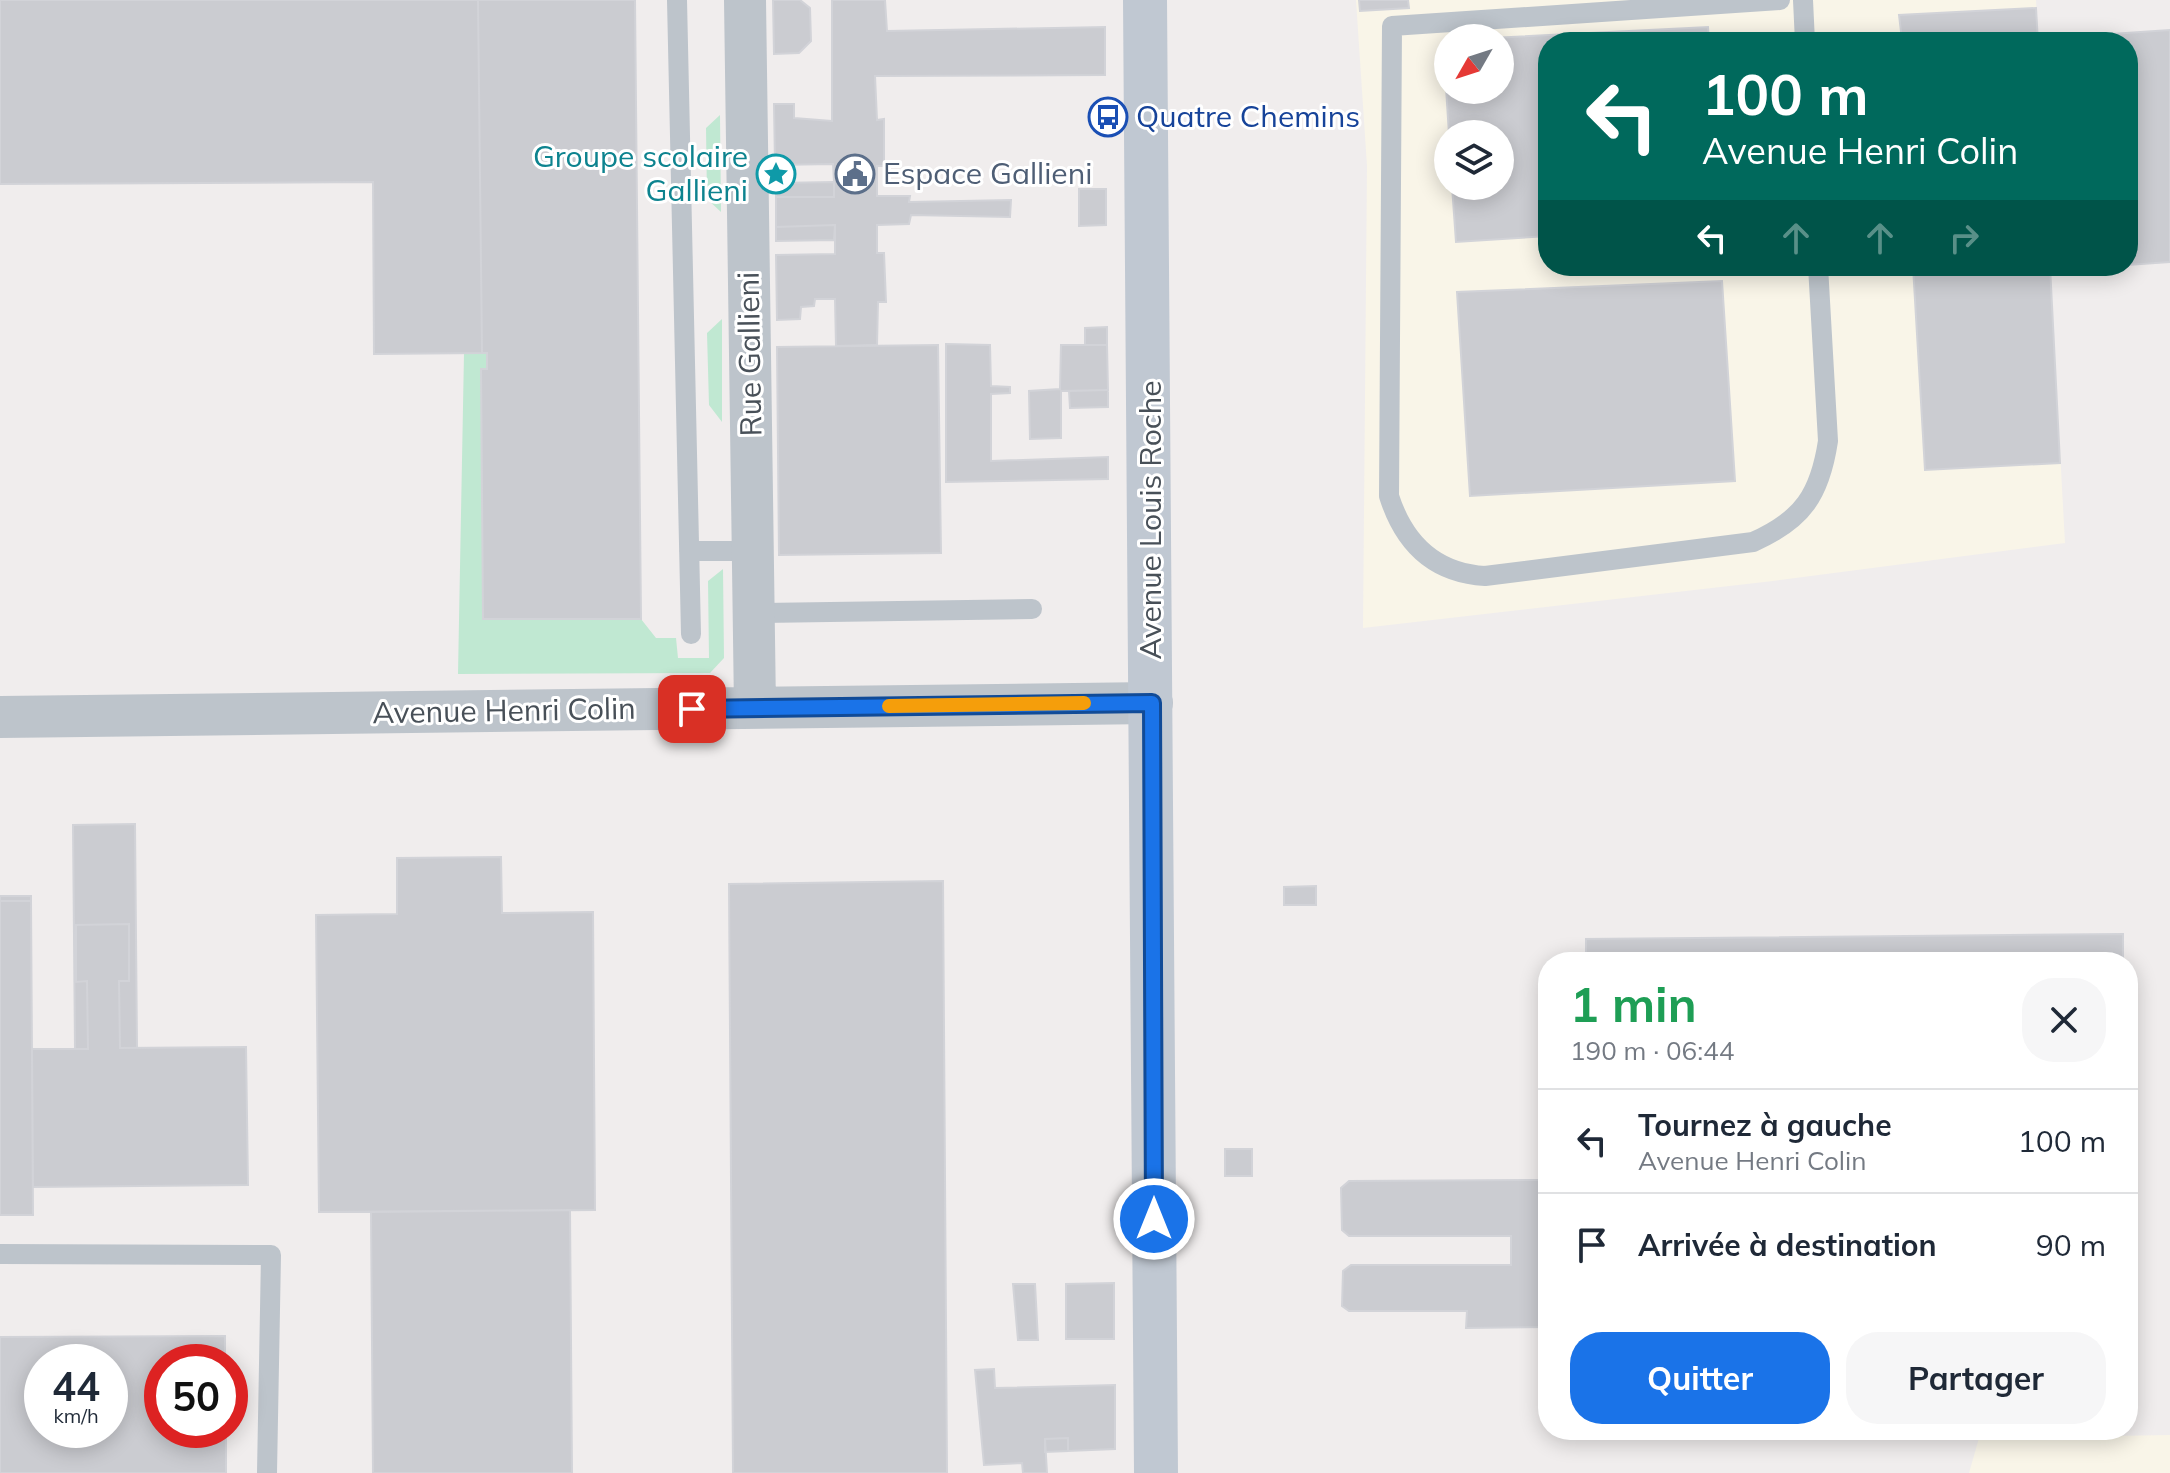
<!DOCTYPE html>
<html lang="fr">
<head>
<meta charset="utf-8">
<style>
  :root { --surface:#fff; --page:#f6f6f7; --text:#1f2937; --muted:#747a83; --line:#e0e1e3; --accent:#1a73e8 }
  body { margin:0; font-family:Mulish,sans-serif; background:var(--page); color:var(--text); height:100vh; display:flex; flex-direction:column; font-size:30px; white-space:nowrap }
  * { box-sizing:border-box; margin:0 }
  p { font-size:26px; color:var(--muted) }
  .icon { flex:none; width:44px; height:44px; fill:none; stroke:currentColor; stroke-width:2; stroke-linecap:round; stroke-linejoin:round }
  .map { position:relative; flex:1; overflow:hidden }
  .details { position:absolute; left:1538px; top:952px; width:600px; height:488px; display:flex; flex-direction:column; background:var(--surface); border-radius:32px; box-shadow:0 4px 20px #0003 }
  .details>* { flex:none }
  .guide { position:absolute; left:1538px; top:32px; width:600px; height:244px; border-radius:32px; box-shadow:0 4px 20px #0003; background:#00695c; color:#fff; overflow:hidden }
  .needle { width:52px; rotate:231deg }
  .tools { position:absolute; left:1434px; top:24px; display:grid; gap:16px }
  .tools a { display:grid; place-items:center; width:80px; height:80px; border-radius:50%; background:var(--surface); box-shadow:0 4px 20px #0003; font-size:40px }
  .speed { position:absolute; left:24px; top:1344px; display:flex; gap:16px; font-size:40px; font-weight:700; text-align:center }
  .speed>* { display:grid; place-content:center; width:104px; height:104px; border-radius:50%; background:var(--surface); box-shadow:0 4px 20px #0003; line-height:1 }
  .speed small { font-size:20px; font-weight:400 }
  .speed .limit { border:12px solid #d22; background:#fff; color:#111 }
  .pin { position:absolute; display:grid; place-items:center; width:68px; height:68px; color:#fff; margin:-34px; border-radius:16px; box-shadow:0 4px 12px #0006 }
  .me { position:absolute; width:88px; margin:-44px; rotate:0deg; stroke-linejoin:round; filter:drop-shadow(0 0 6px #0008) }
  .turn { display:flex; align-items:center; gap:28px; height:168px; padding:0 32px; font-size:36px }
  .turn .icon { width:104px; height:104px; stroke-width:2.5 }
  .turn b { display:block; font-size:56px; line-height:68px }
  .lanes { display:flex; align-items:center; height:76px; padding:0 32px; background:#0003; justify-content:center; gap:40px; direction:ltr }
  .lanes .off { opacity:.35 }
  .round { display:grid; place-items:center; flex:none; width:84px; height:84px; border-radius:32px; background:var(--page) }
  .headline { display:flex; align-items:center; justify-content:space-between; height:136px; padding:0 32px }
  h1 { font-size:48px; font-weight:700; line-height:60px; color:#1e9e55 }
  .primary-button { display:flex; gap:16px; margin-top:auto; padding:16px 32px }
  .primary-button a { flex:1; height:92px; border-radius:32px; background:var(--accent); color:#fff; font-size:32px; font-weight:700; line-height:92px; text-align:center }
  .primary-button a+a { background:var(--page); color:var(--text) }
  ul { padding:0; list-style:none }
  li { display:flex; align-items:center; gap:24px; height:104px; padding:0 32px; border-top:2px solid var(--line) }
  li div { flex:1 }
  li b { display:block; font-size:30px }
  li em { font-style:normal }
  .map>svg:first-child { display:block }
  .commercial { fill:#f9f5e8; fill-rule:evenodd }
  .green { fill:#c0e8d2 }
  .building { fill:#cbccd1; stroke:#d2d3d8; stroke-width:2; fill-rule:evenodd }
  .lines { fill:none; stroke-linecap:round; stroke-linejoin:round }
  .lane { stroke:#bdc4cb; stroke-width:20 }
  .street { stroke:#bdc4cb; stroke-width:42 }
  .secondary { stroke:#c0c8d2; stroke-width:44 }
  .route-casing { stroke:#114b97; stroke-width:20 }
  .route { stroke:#1a73e8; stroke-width:14 }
  .slow { stroke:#f59e0b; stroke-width:14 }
  .labels { text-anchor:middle; stroke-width:6; stroke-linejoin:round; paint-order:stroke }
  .transit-label { font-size:30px; fill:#164399; stroke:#fff; text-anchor:start }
  .culture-label { font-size:30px; fill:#0d838f; stroke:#fff; text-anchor:end }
  .service-label { font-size:30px; fill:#4e5e75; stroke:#fff; text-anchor:start }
  .street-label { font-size:30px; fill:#485058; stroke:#fff }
</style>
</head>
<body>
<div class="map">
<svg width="2170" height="1473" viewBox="0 0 2170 1473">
  <rect width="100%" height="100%" fill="#f0eded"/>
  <path class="commercial" d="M1356,0h680l2,42h-490v224h502l15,277 -292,38 -410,47 4,-462zM1448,38h52v52h-52zM1448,134h52v52h-52z
    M2170,1435v38h-201l10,-35z"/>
  <path class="green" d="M720,115l1,97 -14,-13 -1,-71z
    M722,319v103l-13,-17 -2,-72z
    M464,353h23v16h-6l2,250h158l15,19h20l2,20h31l-1,-77 15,-12 1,89 -14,15 -252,1z"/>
  <path class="building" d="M0,0h478l4,353 -108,1 -1,-172 -373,2z
    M478,0h157l6,619h-158l-2,-250h6v-16h-5z
    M773,0h27l10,8 1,33 -12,12 -25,1z
    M832,0h53l2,31 218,-4v48l-230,1 2,44 7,-1v47h-7v30h33l-1,6 102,-2 -1,17 -99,-2 -2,9 -32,1v28h7l2,49h-8l-1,43 -41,1 -1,-47h-20l-1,7 -13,1 -1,12 -23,1 -1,-65 59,-1v-29l-59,2v-30h58v-15l-1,-18 -58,1 -1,-61h20v14l38,3z
    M1359,0h49l1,8 -49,3z
    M2036,8l2,34h-184l48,-2 -3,-25z
    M1708,27l1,15h-161v194l-92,6 -4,-56h48v-52h-51l-6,-93 5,-1v50h52v-52h-9z
    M2170,30v232l-42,3v-223h-90v-3z
    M834,182v15h-58v-14z
    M1079,189h27v36l-27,1z
    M835,225l-1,15 -58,1v-14z
    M1913,266h137l10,197 -135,7z
    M2050,266h59l-59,4z
    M1722,281l13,200 -265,15 -13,-204z
    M1107,327v18h-22v-17z
    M946,344l44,1 1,41 19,1v6l-19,1v67l117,-4v22l-162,3z
    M938,345l3,208 -162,2 -2,-208z
    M1061,345h46l1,45 -47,1v47l-31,1 -1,-48 31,-2z
    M1108,390v17l-38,1 -1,-17z
    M135,824l2,224h-17l-1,-67h10v-57l-53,1v57l11,-1 1,68h-13l-2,-224z
    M501,857l1,56 91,-1 2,298 -276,2 -3,-297 81,-1v-56z
    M943,881l4,592h-214l-4,-589z
    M1316,886v19h-32v-18z
    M0,896h31v5h-31z
    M0,901h31l2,314h-33z
    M129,924v57h-10l1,67 126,-1 2,138 -215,2 -1,-138h56l-1,-68 -11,1v-57z
    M2123,934v28h-537v-23z
    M1225,1149h27v27h-27z
    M1548,1180v147l-82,1 1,-17h-118l-7,-5 1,-35 8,-6h160v-29h-162l-7,-6 -1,-42 8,-7z
    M570,1210l2,263h-199l-2,-261z
    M1114,1283v56h-48v-55z
    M1013,1284h22l3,56h-20z
    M225,1336v26h-63v68h64v43h-226v-136zM42,1362h68v68h-68z
    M994,1369l1,19 120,-3v64l-47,2v-13l-23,1 2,34h-24l-1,-10 -38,2 -9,-95z
    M1068,1438v13l-23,1v-13z"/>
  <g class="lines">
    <path class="lane" d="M677,0l14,634
      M1780,0l-388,26 -3,470c15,47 45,77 96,80l268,-34c50,-22 67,-48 75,-101l-10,-175
      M1803,0l2,42
      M689,551h64
      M754,613l278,-4
      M0,1254l271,1 -4,218"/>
    <path class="street" d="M745,0l10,708
      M0,717l1152,-14"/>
    <path class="secondary" d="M1145,0l11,1473"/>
  </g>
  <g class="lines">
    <g class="route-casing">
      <path id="route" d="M692,709l460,-6 2,516"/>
    </g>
    <use href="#route" class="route"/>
    <path class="slow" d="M889,706l195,-3"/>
  </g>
  <defs>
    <g id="bus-ring" transform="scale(2)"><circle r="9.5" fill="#fff" stroke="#1a4fb4" stroke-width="1.5"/><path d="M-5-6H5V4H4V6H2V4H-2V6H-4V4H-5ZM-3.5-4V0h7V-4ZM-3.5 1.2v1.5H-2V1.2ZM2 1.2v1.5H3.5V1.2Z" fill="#1a4fb4"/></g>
    <g id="sight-ring" transform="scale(2)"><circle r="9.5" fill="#fff" stroke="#0f9aa8" stroke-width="1.5"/><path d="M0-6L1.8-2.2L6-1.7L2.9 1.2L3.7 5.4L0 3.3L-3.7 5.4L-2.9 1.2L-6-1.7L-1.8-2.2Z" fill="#0f9aa8"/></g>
    <g id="civic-ring" transform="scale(2)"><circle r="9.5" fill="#fff" stroke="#5c6f8a" stroke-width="1.5"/><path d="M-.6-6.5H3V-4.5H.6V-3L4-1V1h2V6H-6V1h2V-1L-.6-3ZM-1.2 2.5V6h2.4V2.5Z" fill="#5c6f8a"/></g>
  </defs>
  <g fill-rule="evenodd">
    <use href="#bus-ring" x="1108" y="117"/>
    <use href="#sight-ring" x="776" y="174"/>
    <use href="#civic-ring" x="855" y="174"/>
  </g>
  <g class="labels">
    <g class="transit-label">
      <text x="1136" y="127">Quatre Chemins</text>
    </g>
    <g class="culture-label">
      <text x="748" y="167">Groupe scolaire<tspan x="748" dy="34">Gallieni</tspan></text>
    </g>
    <g class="service-label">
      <text x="883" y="184">Espace Gallieni</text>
    </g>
    <g class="street-label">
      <text transform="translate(750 354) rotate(-91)" y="10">Rue Gallieni</text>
      <text transform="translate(1151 520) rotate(-90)" y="10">Avenue Louis Roche</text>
      <text transform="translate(504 711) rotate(-1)" y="10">Avenue Henri Colin</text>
    </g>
  </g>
</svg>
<div class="tools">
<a><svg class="needle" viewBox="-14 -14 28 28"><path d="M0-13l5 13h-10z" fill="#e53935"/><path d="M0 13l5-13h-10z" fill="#747a83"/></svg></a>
<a><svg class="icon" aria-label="layers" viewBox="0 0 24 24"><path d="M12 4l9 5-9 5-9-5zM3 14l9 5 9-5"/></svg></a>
</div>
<div class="speed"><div>44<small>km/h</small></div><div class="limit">50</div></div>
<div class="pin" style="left:692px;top:709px;background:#d93025"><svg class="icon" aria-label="arrive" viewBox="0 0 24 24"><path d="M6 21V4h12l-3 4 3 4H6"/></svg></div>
<svg class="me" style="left:1154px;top:1219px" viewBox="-20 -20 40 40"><circle r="17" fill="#1a73e8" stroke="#fff" stroke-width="3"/><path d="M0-11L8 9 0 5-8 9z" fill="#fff"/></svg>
<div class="guide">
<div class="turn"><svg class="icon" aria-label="left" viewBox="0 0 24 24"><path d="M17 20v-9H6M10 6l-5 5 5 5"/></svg><div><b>100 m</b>Avenue Henri Colin</div></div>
<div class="lanes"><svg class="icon" aria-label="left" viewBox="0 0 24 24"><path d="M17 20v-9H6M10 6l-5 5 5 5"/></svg><svg class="icon off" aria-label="ahead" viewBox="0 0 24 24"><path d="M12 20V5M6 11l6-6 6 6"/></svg><svg class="icon off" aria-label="ahead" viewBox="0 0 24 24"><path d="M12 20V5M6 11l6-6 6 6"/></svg><svg class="icon off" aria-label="right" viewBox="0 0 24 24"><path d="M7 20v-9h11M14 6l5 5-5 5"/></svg></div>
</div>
<section class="details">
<div class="headline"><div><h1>1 min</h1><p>190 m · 06:44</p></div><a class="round"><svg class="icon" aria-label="close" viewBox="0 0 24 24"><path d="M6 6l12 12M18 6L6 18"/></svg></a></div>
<ul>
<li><svg class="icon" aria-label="left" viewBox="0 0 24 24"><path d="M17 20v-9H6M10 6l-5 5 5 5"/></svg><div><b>Tournez à gauche</b><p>Avenue Henri Colin</p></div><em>100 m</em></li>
<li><svg class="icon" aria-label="arrive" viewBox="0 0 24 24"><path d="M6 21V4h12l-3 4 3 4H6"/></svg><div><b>Arrivée à destination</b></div><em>90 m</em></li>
</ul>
<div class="primary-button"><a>Quitter</a><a>Partager</a></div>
</section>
</div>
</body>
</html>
